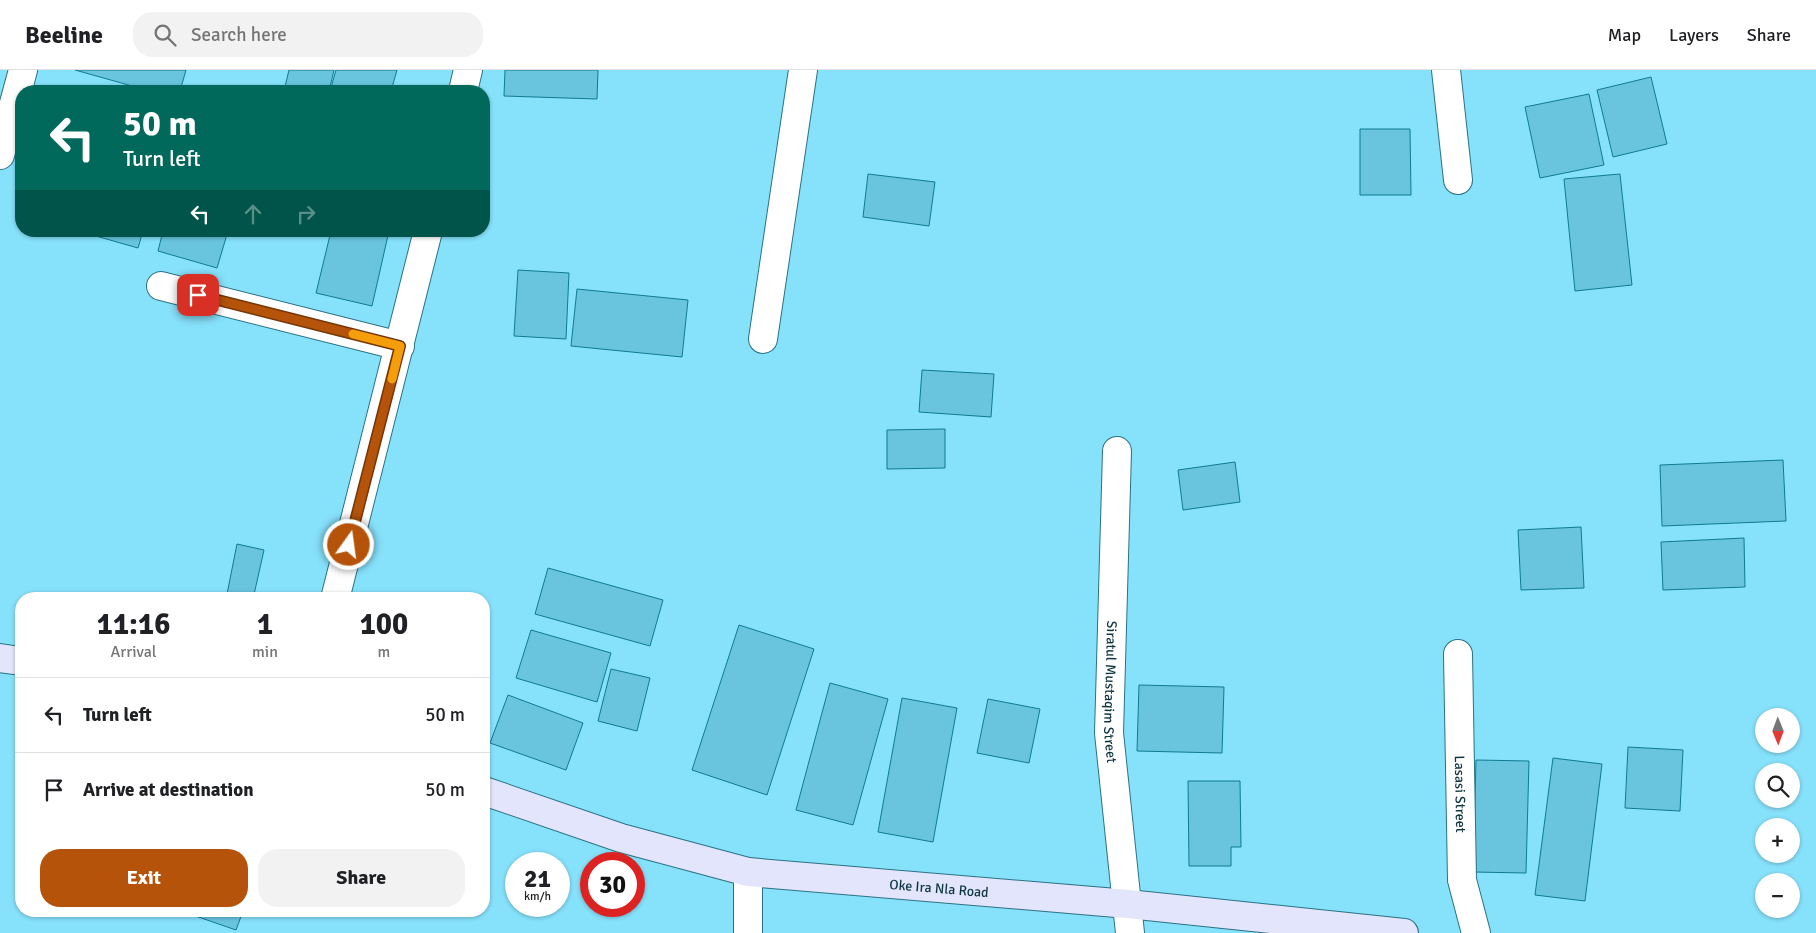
<!DOCTYPE html>
<html lang="en">
<head>
<meta charset="utf-8">
<style>
  :root { --surface:#fff; --page:#f2f2f2; --text:#202124; --muted:#757577; --line:#e0e0e0; --accent:#b45309 }
  body { margin:0; font-family:Signika,sans-serif; background:var(--page); color:var(--text); height:100vh; display:flex; flex-direction:column; font-size:19px; white-space:nowrap }
  * { box-sizing:border-box; margin:0 }
  p { font-size:16px; color:var(--muted) }
  .icon { flex:none; width:28px; height:28px; fill:none; stroke:currentColor; stroke-width:2; stroke-linecap:round; stroke-linejoin:round }
  .map { position:relative; flex:1; overflow:hidden }
  .side { position:absolute; left:15px; top:522px; width:475px; height:325px; display:flex; flex-direction:column; background:var(--surface); border-radius:20px; box-shadow:0 1px 4px #0004 }
  .side>* { flex:none }
  .banner { position:absolute; left:15px; top:15px; width:475px; height:152px; border-radius:20px; box-shadow:0 1px 4px #0004; background:#00695c; color:#fff; overflow:hidden }
  .needle { width:32px; rotate:179deg }
  .tools { position:absolute; left:1755px; top:638px; display:grid; gap:10px }
  .tools a { display:grid; place-items:center; width:45px; height:45px; border-radius:50%; background:var(--surface); box-shadow:0 1px 4px #0004; font-size:25px }
  .speed { position:absolute; left:505px; top:782px; display:flex; gap:10px; font-size:25px; font-weight:700; text-align:center }
  .speed>* { display:grid; place-content:center; width:65px; height:65px; border-radius:50%; background:var(--surface); box-shadow:0 1px 4px #0004; line-height:1 }
  .speed small { font-size:12px; font-weight:400 }
  .speed .limit { border:8px solid #d22; background:#fff; color:#111 }
  .pin { position:absolute; display:grid; place-items:center; width:42px; height:42px; color:#fff; margin:-21px; border-radius:10px; box-shadow:0 2px 8px #0006 }
  .me { position:absolute; width:55px; margin:-28px; rotate:14deg; stroke-linejoin:round; filter:drop-shadow(0 0 4px #0008) }
  .turn { display:flex; align-items:center; gap:18px; height:105px; padding:0 25px; font-size:22px }
  .turn .icon { width:65px; height:65px; stroke-width:2.5 }
  .turn b { display:block; font-size:35px; line-height:42px }
  .lanes { display:flex; align-items:center; height:48px; padding:0 25px; background:#0003; justify-content:center; gap:25px; direction:ltr }
  .lanes .off { opacity:.35 }
  .eta { display:flex; justify-content:space-evenly; align-items:center; height:85px; text-align:center }
  .eta b { font-size:30px; font-weight:800; line-height:35px }
  .primary-button { display:flex; gap:10px; margin-top:auto; padding:10px 25px }
  .primary-button a { flex:1; height:58px; border-radius:20px; background:var(--accent); color:#fff; font-size:20px; font-weight:800; line-height:58px; text-align:center }
  .primary-button a+a { background:var(--page); color:var(--text) }
  ul { padding:0; list-style:none }
  li { display:flex; align-items:center; gap:15px; height:75px; padding:0 25px; border-top:1px solid var(--line) }
  li div { flex:1 }
  li b { display:block; font-size:19px }
  li em { font-style:normal }
  header { display:flex; align-items:center; gap:30px; box-sizing:border-box; height:70px; padding:0 25px; background:var(--surface); border-bottom:1px solid var(--line) }
  header strong { font-size:24px }
  nav { display:flex; gap:28px; margin-inline-start:auto; font-size:18px }
  .search { width:350px; height:45px; background:var(--page); display:flex; align-items:center; gap:12px; box-sizing:border-box; padding:0 18px; border-radius:20px; color:var(--muted); font-size:19px }
  .map>svg:first-child { display:block }
  .building { fill:#69c4de; stroke:#0f7b93 }
  .lines { fill:none; stroke-linecap:round; stroke-linejoin:round }
  .street-casing { stroke:#2b7284; stroke-width:30 }
  .secondary-casing { stroke:#2b7284; stroke-width:30 }
  .street { stroke:#fff; stroke-width:28 }
  .secondary { stroke:#e2e5fb; stroke-width:28 }
  .route-casing { stroke:#753606; stroke-width:12 }
  .route { stroke:#b45309; stroke-width:9 }
  .slow { stroke:#f59e0b; stroke-width:9 }
  .labels { text-anchor:middle; stroke-width:5; stroke-linejoin:round; paint-order:stroke }
  .street-label { font-size:14px; fill:#0e3640; stroke:#def7ff }
</style>
</head>
<body>
<header>
<strong>Beeline</strong>
<div class="search"><svg class="icon" aria-label="search" viewBox="0 0 24 24"><circle cx="10" cy="10" r="6"/><path d="M15 15l6 6"/></svg>Search here</div>
<nav><a>Map</a><a>Layers</a><a>Share</a></nav>
</header>
<div class="map">
<svg width="1816" height="863" viewBox="0 0 1816 863">
  <rect width="100%" height="100%" fill="#86e1fb"/>
  <path class="building" d="M75,0h111l-6,21h-30z
    M289,0h45l-5,21h-45z
    M336,0h61l-6,21h-61z
    M505,0h93l-1,29 -93,-3z
    M1651,7l16,67 -54,13 -16,-67z
    M1589,24l15,71 -64,13 -15,-71z
    M1360,59h50l1,66h-51z
    M868,104l67,8 -6,44 -66,-9z
    M1620,104l12,111 -57,6 -11,-112z
    M98,161h45l-5,17 -42,-12z
    M163,161h65l-11,37 -59,-17z
    M331,161h58l-17,75 -56,-13z
    M518,200l51,3 -3,66 -52,-3z
    M577,219l111,11 -6,57 -111,-11z
    M922,300l72,4 -3,43 -72,-5z
    M945,359v39l-58,1v-39z
    M1783,390l3,61 -124,5 -2,-61z
    M1235,392l5,40 -57,8 -5,-40z
    M1581,457l3,61 -63,2 -3,-60z
    M1744,468l1,49 -82,3 -2,-48z
    M237,474l27,6 -11,49h-27z
    M548,498l115,32 -13,46 -115,-32z
    M739,555l75,24 -47,146 -75,-25z
    M531,560l80,23 -14,49 -81,-24z
    M611,599l39,9 -13,53 -39,-10z
    M830,613l58,16 -35,126 -57,-15z
    M1139,615l85,2 -2,66 -85,-2z
    M508,625l75,28 -17,47 -76,-27z
    M902,628l55,10 -24,134 -55,-10z
    M988,629l52,10 -11,54 -52,-10z
    M1628,677l55,3 -3,61 -55,-3z
    M1553,688l49,6 -17,137 -50,-6z
    M1476,690l53,1 -3,112 -53,-1z
    M1188,711h52l1,66h-10v19h-42z
    M181,841h62l-7,19z"/>
  <g class="lines">
    <g class="street-casing">
      <g id="street">
        <path d="M1446,0l12,110"/>
        <path d="M463,21l5,-21"/>
        <path d="M0,85l23,-85"/>
        <path d="M161,216l239,60"/>
        <path d="M763,269l40,-269"/>
        <path id="s1" d="M1117,381l-8,282 21,200"/>
        <path d="M335,529l93,-368"/>
        <path id="s2" d="M1458,584l4,226 14,53"/>
        <path d="M748,802v61"/>
      </g>
    </g>
    <g class="secondary-casing">
      <g id="secondary">
        <path d="M0,588l21,3"/>
        <path id="s3" d="M484,721l137,47 127,34 380,32 276,29"/>
      </g>
    </g>
    <use href="#street" class="street"/>
    <use href="#secondary" class="secondary"/>
  </g>
  <g class="lines">
    <g class="route-casing">
      <path id="route" d="M198,225l202,51 -51,199"/>
    </g>
    <use href="#route" class="route"/>
    <path class="slow" d="M353,264l47,12 -8,33"/>
  </g>
  <g class="labels">
    <g class="street-label">
      <text dy="5" stroke="none"><textPath href="#s1" startOffset="241">Siratul Mustaqim Street</textPath></text>
      <text dy="5" stroke="none"><textPath href="#s2" startOffset="140">Lasasi Street</textPath></text>
      <text dy="5" stroke="none"><textPath href="#s3" startOffset="468">Oke Ira Nla Road</textPath></text>
    </g>
  </g>
</svg>
<div class="tools">
<a><svg class="needle" viewBox="-14 -14 28 28"><path d="M0-13l5 13h-10z" fill="#e53935"/><path d="M0 13l5-13h-10z" fill="#757577"/></svg></a>
<a><svg class="icon" aria-label="search" viewBox="0 0 24 24"><circle cx="10" cy="10" r="6"/><path d="M15 15l6 6"/></svg></a>
<a>+</a>
<a>−</a>
</div>
<div class="speed"><div>21<small>km/h</small></div><div class="limit">30</div></div>
<div class="pin" style="left:198px;top:225px;background:#d93025"><svg class="icon" aria-label="arrive" viewBox="0 0 24 24"><path d="M6 21V4h12l-3 4 3 4H6"/></svg></div>
<svg class="me" style="left:349px;top:475px" viewBox="-20 -20 40 40"><circle r="17" fill="#b45309" stroke="#fff" stroke-width="3"/><path d="M0-11L8 9 0 5-8 9z" fill="#fff"/></svg>
<div class="banner">
<div class="turn"><svg class="icon" aria-label="left" viewBox="0 0 24 24"><path d="M17 20v-9H6M10 6l-5 5 5 5"/></svg><div><b>50 m</b>Turn left</div></div>
<div class="lanes"><svg class="icon" aria-label="left" viewBox="0 0 24 24"><path d="M17 20v-9H6M10 6l-5 5 5 5"/></svg><svg class="icon off" aria-label="ahead" viewBox="0 0 24 24"><path d="M12 20V5M6 11l6-6 6 6"/></svg><svg class="icon off" aria-label="right" viewBox="0 0 24 24"><path d="M7 20v-9h11M14 6l5 5-5 5"/></svg></div>
</div>
<section class="side">
<div class="eta">
<div><b>11:16</b><p>Arrival</p></div>
<div><b>1</b><p>min</p></div>
<div><b>100</b><p>m</p></div>
</div>
<ul>
<li><svg class="icon" aria-label="left" viewBox="0 0 24 24"><path d="M17 20v-9H6M10 6l-5 5 5 5"/></svg><div><b>Turn left</b></div><em>50 m</em></li>
<li><svg class="icon" aria-label="arrive" viewBox="0 0 24 24"><path d="M6 21V4h12l-3 4 3 4H6"/></svg><div><b>Arrive at destination</b></div><em>50 m</em></li>
</ul>
<div class="primary-button"><a>Exit</a><a>Share</a></div>
</section>
</div>
</body>
</html>
